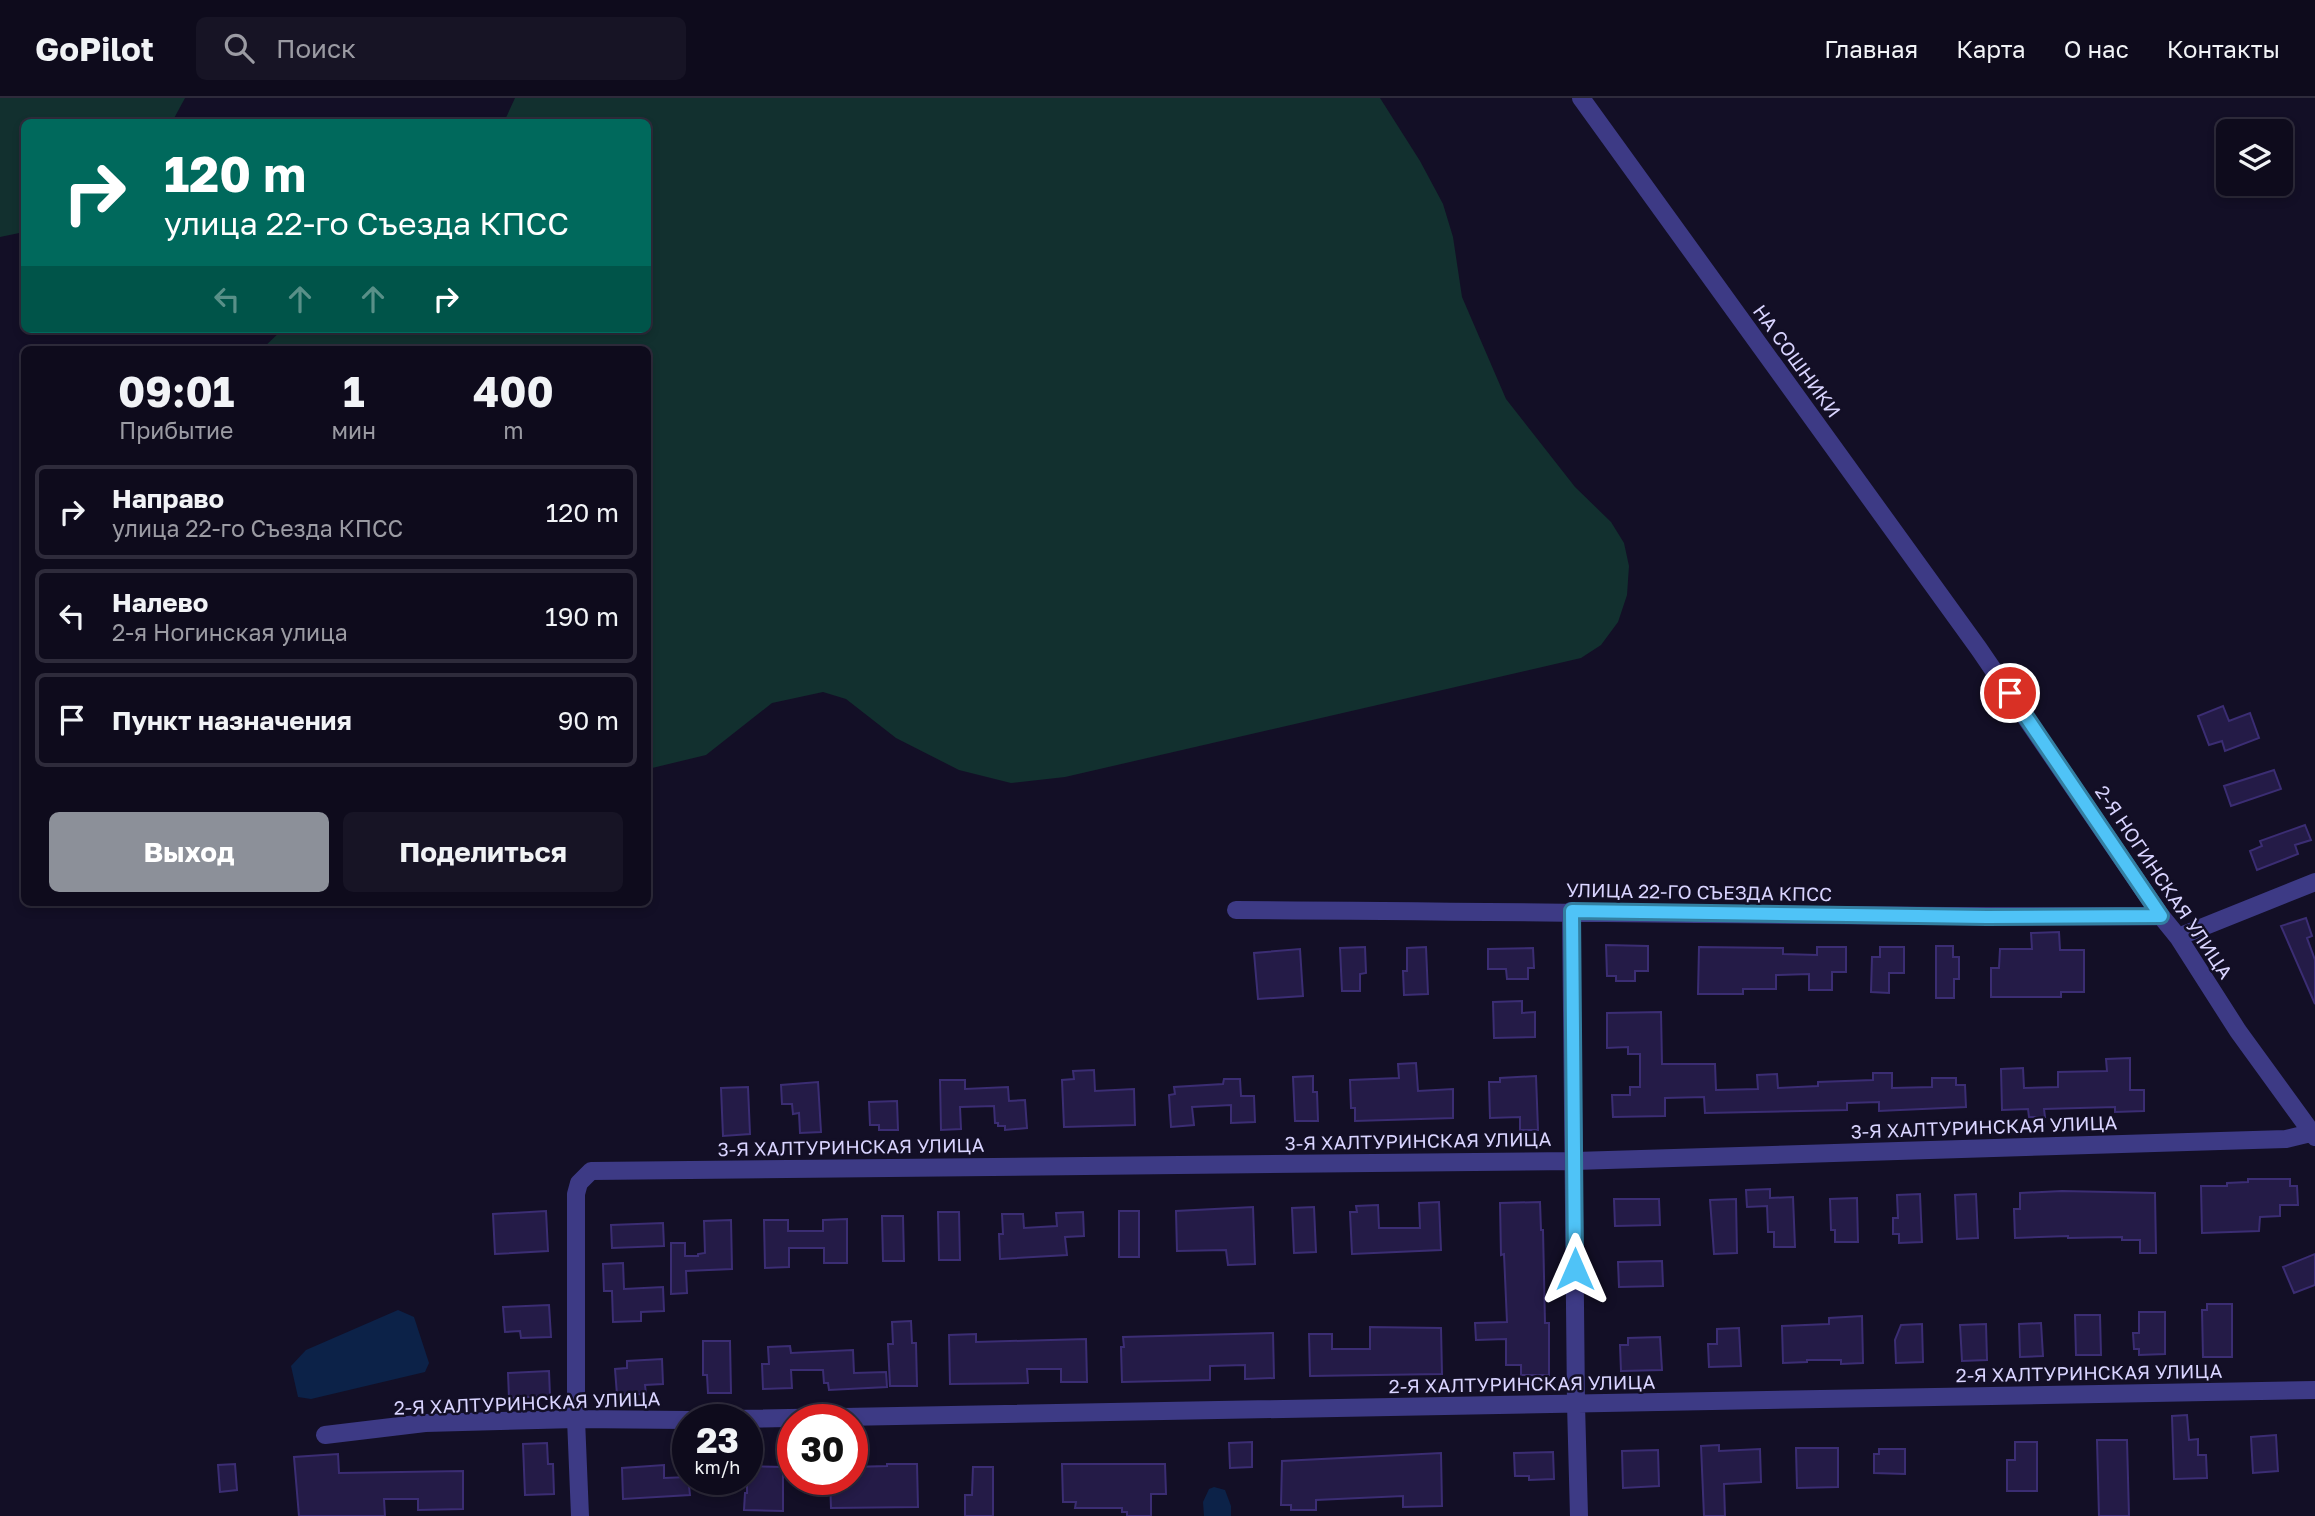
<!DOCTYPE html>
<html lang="ru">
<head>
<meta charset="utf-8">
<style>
  :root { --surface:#0e0b1c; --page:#171425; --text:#f1f3f6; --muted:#9b9ba3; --line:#2e2b3b; --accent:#8c9099 }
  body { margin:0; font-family:"Golos Text",sans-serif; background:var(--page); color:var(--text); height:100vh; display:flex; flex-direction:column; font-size:26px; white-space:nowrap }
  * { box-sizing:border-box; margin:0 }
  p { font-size:23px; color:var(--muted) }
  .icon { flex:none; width:38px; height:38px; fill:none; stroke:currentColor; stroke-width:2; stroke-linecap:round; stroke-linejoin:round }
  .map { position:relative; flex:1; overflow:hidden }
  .side { position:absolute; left:21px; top:248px; width:630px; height:560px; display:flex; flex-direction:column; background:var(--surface); border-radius:10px; box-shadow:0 4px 10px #0003,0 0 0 2px var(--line) }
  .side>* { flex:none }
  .top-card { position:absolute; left:21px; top:21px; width:630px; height:214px; border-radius:10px; box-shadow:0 4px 10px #0003,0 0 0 2px var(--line); background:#00695c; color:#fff; overflow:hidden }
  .controls { position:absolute; left:2216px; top:21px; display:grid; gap:14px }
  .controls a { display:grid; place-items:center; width:77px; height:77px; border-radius:10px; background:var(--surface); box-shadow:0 4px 10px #0003,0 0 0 2px var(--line); font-size:35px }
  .speed { position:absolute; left:672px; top:1306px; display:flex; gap:14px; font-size:35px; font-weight:700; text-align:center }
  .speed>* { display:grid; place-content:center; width:91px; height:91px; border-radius:50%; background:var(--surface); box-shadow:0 4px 10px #0003,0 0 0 2px var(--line); line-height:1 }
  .speed small { font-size:18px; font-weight:400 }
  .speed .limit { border:10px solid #d22; background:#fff; color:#111 }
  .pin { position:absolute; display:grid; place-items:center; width:60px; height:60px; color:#fff; margin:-30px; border:4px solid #fff; border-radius:50%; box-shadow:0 2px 7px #0007 }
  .me { position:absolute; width:77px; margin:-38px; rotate:0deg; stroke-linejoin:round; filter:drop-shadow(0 0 5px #0008) }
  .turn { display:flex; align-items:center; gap:24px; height:147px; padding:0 28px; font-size:32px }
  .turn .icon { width:91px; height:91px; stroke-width:2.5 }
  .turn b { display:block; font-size:49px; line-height:60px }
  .lanes { display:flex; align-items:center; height:66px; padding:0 28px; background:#0003; justify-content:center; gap:35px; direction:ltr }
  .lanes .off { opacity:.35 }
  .eta { display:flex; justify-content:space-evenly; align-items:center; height:119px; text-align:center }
  .eta b { font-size:42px; font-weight:700; line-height:49px }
  .action { display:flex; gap:14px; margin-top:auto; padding:14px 28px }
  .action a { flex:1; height:80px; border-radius:10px; background:var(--accent); color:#fff; font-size:28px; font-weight:700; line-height:80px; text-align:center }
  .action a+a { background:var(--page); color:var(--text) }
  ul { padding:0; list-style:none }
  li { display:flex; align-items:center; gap:21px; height:94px; margin:0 14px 10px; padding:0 14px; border:4px solid var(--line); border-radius:10px }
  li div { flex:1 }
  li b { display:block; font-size:26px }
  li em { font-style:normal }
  header { display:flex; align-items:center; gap:42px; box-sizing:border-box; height:98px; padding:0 35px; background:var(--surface); border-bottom:2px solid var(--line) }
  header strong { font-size:33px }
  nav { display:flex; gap:38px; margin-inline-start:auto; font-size:24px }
  .search { width:490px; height:63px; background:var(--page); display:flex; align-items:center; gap:18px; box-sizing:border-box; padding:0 24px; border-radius:10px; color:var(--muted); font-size:26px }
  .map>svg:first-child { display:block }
  .green { fill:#12302f }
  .water { fill:#0c2248 }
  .building { fill:#241b47; stroke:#3b2d73; stroke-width:2 }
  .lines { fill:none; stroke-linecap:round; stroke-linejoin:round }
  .minor { stroke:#3d3a85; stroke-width:18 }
  .route-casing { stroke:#337fa1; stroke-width:18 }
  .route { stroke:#4fc3f7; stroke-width:12 }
  .labels { text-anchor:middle; stroke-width:5; stroke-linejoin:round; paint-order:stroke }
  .street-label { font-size:19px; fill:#d9d4ff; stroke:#130f26 }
</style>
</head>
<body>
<header>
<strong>GoPilot</strong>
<div class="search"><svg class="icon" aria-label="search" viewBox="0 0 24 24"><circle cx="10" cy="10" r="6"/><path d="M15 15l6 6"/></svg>Поиск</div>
<nav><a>Главная</a><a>Карта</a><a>О нас</a><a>Контакты</a></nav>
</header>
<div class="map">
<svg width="2315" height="1418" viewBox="0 0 2315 1418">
  <rect width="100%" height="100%" fill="#130f26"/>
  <path class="green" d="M0,0h185l-13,24h-148v110l-24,5z
    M515,0h865l40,63 23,43 10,33 9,60 44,102 69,88 36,35 13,21 5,23 -2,29 -9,27 -17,23 -20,13 -516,119 -54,6 -52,-13 -63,-32 -50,-39 -23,-7 -51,11 -66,52 -58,14v-419h-387l22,-21h365v-207h-144z"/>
  <path class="water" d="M398,1212l16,7 15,46 -4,9 -114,27 -13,-2 -7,-31 15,-16z
    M1214,1389l11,3 6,16v10h-27l-1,-14 6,-13z"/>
  <path class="building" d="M2223,608l6,15 21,-8 9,25 -34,13 -3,-10 -13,4 -11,-29z
    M2274,672l7,19 -50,17 -7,-20z
    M2305,727l6,15 -16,5 3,9 -41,16 -7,-19 12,-5 -2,-5z
    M2306,820l6,18 -5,2 8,22v44l-34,-78z
    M2059,834l1,18h24v42h-23v5h-70v-29h8l1,-19h32l-1,-16z
    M1606,847l42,1v25h-13v10h-19v-5h-9z
    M1936,848h17v11h6v22h-5v19h-18z
    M1365,849l1,26 -6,1v17h-18l-2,-43z
    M1426,849l2,47 -24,1 -1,-24h4v-23z
    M1699,849l84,1v6l34,1v-8h29v25h-14v18h-23v-16l-33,1v14h-33v5h-45z
    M1880,849h24v26h-15v20l-18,-1 1,-35h8z
    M1533,850l1,20h-6v11h-21l-1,-10h-18v-20z
    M1300,851l3,47 -45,3 -4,-46z
    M1522,903v12l13,-1v25l-41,1 -1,-36z
    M1661,914l1,52h53l1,26 42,-1 -1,-14 20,-1 1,14 40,-2v-4l55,-2v-7h19v15l40,-1v-9h24v7h9l1,22 -87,4v-9l-32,1v7l-142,3 -1,-16 -39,1v18l-52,1 -1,-22h18v-8h10v-33h-12v-7l-21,1v-35z
    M2130,960v32h14v21l-29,1v-5l-71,2 1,8h-16l-1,-8 -26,1 -1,-41 22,-1 1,20 34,-1v-15l49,-1 -1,-12z
    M1416,965l2,28 35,-2v29l-98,3v-13h-4l-1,-28 49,-2 -1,-14z
    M1094,972l1,21 39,-2 1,36 -71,2 -2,-47 12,-1 -1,-8z
    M1313,978v16h4l1,29h-23l-2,-44z
    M1536,978l2,54h-18v-13l-30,1 -1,-36h11v-4z
    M1224,981h16l1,17h13l1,26 -24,1v-18l-39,2 2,18 -23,2 -2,-32 6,-1 -1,-7 49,-3z
    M940,982h25v9l43,-2 1,14 16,-1 2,28 -22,2v-4h-7v-3h-3l-1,-17 -34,1 1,22 -20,1z
    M818,984l3,50 -21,1 -1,-20 -6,1 -1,-10h-10l-1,-19z
    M748,989l2,47 -27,2 -2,-48z
    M897,1003l1,29h-19v-5h-9l-1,-23z
    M2248,1081h42v7h7l1,19h-18v11l-20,1 -1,14 -57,2 -1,-47h26v-3l21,-1z
    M1770,1091v9l23,-1 2,50h-21v-15h-6l-1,-26 -20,1 -1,-17z
    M2062,1093l93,2 1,60h-16v-13h-18v-3l-54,1v-2l-53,2 -1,-29h6v-16z
    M1920,1096l2,48 -23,1v-9h-6v-16h5l-1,-23z
    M1976,1096l2,44 -21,1 -2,-44z
    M1857,1100l1,44h-23v-12h-4l-1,-31z
    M1614,1101h45l1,26 -45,1z
    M1736,1101l1,54 -23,1 -4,-54z
    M1439,1104l2,48 -89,4 -2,-42h7l-1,-6 22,-1 1,23h41l-1,-25z
    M1540,1104l1,28h2l2,93h4v52h-28v-10h-15v-26l-30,1 -1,-17 32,-1 -3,-68 -3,1 -1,-52z
    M1253,1109l2,57 -27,1 -2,-15 -49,1 -1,-40z
    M1314,1109l2,45 -22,1 -2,-45z
    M546,1113l2,40 -53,3 -2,-40z
    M1119,1113h20v46h-20z
    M938,1114h21l1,48h-21z
    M1083,1114l1,24 -19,1 2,18 -67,4 -1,-25h4l-1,-20h21l1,14 33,-2 -1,-13z
    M882,1118h21l1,45h-21z
    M847,1121v44h-23v-15h-35v19l-24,1 -1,-48h24v11h35v-11z
    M731,1122l1,49 -46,2 1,22 -16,1v-51h14v13h13v-2l7,-1 -1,-32z
    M663,1125l1,23 -52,2 -1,-23z
    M2315,1156v31l-21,8 -11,-26z
    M1662,1163l1,25 -44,1 -1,-25z
    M623,1165l1,26 39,-2 1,24 -23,1v9l-28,1 -1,-31h-8l-1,-27z
    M2207,1206h25v53h-29l-1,-47h5z
    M549,1207l2,32 -30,1 -1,-7 -15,1 -2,-25z
    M2139,1214h26v42l-26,1v-6h-5l-1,-16h6z
    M2075,1217h25l1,40h-25z
    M1862,1218l1,47 -22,1v-4h-34v2l-24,1 -1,-37 47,-2v-6z
    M911,1223l1,22h4l1,43h-27l-2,-42h5l-1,-22z
    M2041,1225l2,33 -23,1 -1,-33z
    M1922,1226l1,38 -27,1 -1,-23 6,-15z
    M1986,1226l1,36 -25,1 -2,-36z
    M1370,1229l71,1 1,46 -132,2 -1,-42h23v15h38z
    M1739,1230l2,38 -32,1 -1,-23h9v-15z
    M1273,1235l1,45 -29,1v-14l-35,1v14l-88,2 -1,-35h3l-1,-10z
    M976,1236v8l110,-3 1,43h-26v-13h-34l1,14 -78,1 -1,-49z
    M1660,1239l2,33 -41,1 -1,-26h8v-7z
    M703,1243h27l1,52h-23l-1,-18h-4z
    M790,1248l1,7 62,-3 1,23 32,-1 1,15 -58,3 -1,-7h-4l-1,-13h-32l1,18 -29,1 -1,-25h7l-1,-17z
    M662,1261l1,25 -18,1 1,9 -29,1 -2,-26 12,-1v-7z
    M549,1273l1,25 -41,2 -1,-25z
    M2187,1317l2,25 9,-1v16h8l1,23 -33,1 -2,-63z
    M2276,1337l2,36 -25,2 -2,-36z
    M2097,1342h30l2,76h-30z
    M1252,1344v25l-22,1 -1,-25z
    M2015,1344h22v49h-30v-31h8z
    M547,1345l1,21h5l1,30 -29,1 -2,-51z
    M1719,1347v6l41,-2 1,33 -37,2 1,32h-21l-3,-70z
    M1796,1350h42v39l-41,1z
    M1879,1351h26v25l-31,-1v-19h5z
    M1658,1352l1,36 -36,2 -1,-37z
    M1553,1354l1,27 -25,1v-4h-14l-1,-23z
    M1441,1355l1,53 -39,1v-11l-87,4v10h-25v-5h-10l1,-44z
    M338,1356l1,19 124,-2v38l-45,1v-11h-34l1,17h-86l-5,-59z
    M235,1366l2,26 -17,2 -2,-27z
    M887,1366h30l1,43 -87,1 -1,-29h22v-12l35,-1z
    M1062,1366h103l1,30h-15v22h-24v-4h-5v-4h-47l1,-6h-13z
    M664,1367v13l24,-1 2,18 -67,4 -1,-31z
    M747,1368l36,1v44l-39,-1 1,-17h2z
    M973,1369h20v49h-28v-21h7z"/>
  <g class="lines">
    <path class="minor" d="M1581,0l398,551 182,267 17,21 60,94 77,106
      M1236,812c308,1 617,8 925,6
      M1571,813l5,493 3,112
      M2178,839l137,-55
      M731,1321l1584,-29
      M325,1337l100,-12 151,-4 112,1
      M580,1418l-4,-97v-225l3,-11 12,-12 984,-10 711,-22 29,-7"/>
  </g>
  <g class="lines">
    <g class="route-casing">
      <path id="route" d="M1575,1171l-3,-358 415,6 174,-1 -151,-223"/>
    </g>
    <use href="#route" class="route"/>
  </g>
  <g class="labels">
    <g class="street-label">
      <text transform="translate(1797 263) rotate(54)" y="7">НА СОШНИКИ</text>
      <text transform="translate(2164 784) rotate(56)" y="7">2-Я НОГИНСКАЯ УЛИЦА</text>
      <text transform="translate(1699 794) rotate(1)" y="7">УЛИЦА 22-ГО СЪЕЗДА КПСС</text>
      <text transform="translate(1984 1029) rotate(-2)" y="7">3-Я ХАЛТУРИНСКАЯ УЛИЦА</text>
      <text transform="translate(1418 1043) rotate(-1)" y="7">3-Я ХАЛТУРИНСКАЯ УЛИЦА</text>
      <text transform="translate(851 1049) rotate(-1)" y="7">3-Я ХАЛТУРИНСКАЯ УЛИЦА</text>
      <text transform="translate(2089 1275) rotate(-1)" y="7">2-Я ХАЛТУРИНСКАЯ УЛИЦА</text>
      <text transform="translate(1522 1286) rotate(-1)" y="7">2-Я ХАЛТУРИНСКАЯ УЛИЦА</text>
      <text transform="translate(527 1305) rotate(-2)" y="7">2-Я ХАЛТУРИНСКАЯ УЛИЦА</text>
    </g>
  </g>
</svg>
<div class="controls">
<a><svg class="icon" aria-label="layers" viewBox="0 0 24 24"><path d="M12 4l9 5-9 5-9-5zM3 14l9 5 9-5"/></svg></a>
</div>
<div class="speed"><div>23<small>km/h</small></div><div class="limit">30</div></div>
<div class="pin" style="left:2010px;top:595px;background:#d93025"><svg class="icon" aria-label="arrive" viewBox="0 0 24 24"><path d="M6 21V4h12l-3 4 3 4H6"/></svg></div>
<svg class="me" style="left:1575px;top:1171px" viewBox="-20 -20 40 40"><path d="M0-17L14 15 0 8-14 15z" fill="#4fc3f7" stroke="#fff" stroke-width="4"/></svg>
<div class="top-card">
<div class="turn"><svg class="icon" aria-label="right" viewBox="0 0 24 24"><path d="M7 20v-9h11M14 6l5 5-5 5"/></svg><div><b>120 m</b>улица 22-го Съезда КПСС</div></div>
<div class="lanes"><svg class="icon off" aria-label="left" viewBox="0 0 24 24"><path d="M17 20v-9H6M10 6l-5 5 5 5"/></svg><svg class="icon off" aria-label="ahead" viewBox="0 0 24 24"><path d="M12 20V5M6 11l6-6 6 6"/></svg><svg class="icon off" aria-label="ahead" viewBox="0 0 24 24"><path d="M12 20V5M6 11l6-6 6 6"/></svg><svg class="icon" aria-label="right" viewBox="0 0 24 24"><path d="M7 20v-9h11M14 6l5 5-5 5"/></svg></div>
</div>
<section class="side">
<div class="eta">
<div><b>09:01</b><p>Прибытие</p></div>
<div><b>1</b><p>мин</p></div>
<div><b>400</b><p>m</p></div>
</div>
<ul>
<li><svg class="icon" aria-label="right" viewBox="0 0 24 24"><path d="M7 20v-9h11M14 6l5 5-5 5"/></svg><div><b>Направо</b><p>улица 22-го Съезда КПСС</p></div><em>120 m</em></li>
<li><svg class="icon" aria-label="left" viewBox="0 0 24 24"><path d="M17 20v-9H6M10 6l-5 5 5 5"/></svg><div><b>Налево</b><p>2-я Ногинская улица</p></div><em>190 m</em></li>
<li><svg class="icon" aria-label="arrive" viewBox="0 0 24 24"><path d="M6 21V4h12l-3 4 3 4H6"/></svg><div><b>Пункт назначения</b></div><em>90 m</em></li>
</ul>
<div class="action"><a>Выход</a><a>Поделиться</a></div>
</section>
</div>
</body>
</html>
